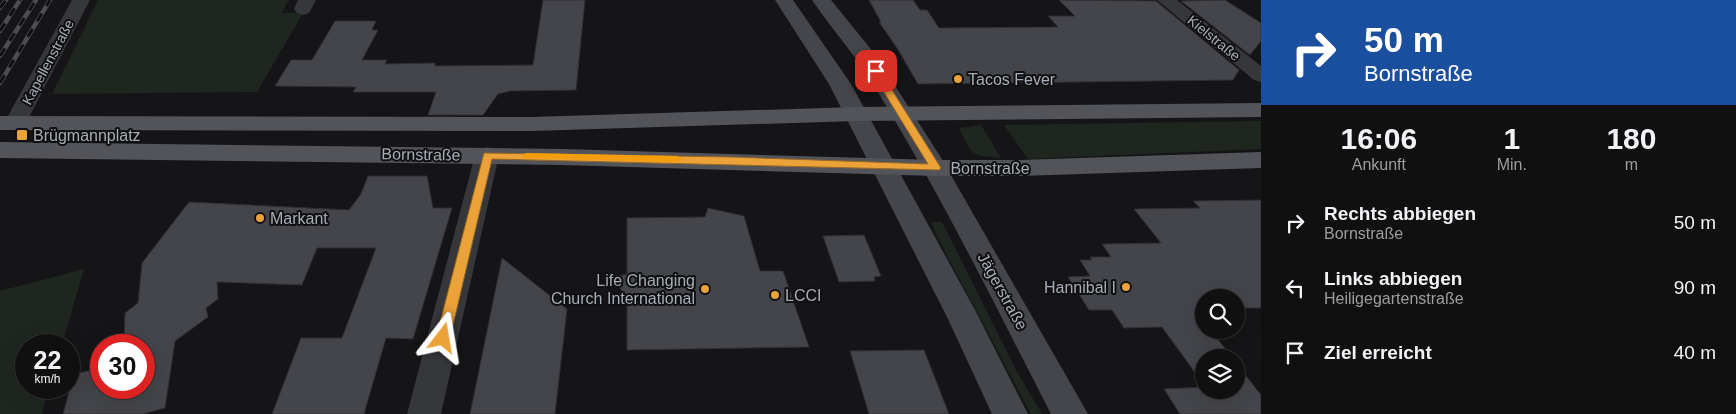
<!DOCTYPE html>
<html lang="de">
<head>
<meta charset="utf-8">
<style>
  :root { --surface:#101011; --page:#19191a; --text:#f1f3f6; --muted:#9c9d9f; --line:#303031 }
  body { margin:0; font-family:Helvetica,sans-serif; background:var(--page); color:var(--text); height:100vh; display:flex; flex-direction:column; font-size:19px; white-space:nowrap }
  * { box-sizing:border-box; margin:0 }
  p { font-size:16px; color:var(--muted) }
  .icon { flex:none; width:28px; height:28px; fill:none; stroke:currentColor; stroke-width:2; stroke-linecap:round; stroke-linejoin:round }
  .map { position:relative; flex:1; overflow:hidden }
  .details { display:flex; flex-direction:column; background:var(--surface); width:475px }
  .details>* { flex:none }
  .banner { background:#1a4fa0; color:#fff; overflow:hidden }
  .buttons { position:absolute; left:1195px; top:289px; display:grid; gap:10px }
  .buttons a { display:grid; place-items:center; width:50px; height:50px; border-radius:50%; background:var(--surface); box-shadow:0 5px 20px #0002,0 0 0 1px var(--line); font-size:25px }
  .speed { position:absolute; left:15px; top:334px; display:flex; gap:10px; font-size:25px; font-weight:700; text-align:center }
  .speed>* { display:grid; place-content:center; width:65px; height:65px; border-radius:50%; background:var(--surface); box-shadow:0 5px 20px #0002,0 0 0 1px var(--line); line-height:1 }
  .speed small { font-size:12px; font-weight:400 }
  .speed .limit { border:8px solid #d22; background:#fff; color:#111 }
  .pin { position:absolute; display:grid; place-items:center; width:42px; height:42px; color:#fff; margin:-21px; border-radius:10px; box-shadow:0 2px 8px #0006 }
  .me { position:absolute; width:55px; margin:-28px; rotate:14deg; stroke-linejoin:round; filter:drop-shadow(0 0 4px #0008) }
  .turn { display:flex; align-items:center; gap:18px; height:105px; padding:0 20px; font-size:22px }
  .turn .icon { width:65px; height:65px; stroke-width:2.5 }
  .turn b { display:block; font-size:35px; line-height:42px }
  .eta { display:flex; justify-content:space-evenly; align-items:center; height:85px; text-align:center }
  .eta b { font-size:30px; font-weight:700; line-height:35px }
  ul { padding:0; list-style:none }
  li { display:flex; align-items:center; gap:15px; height:65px; padding:0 20px }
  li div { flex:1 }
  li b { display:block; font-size:19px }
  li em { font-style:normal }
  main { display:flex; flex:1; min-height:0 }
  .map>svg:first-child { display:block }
  .green { fill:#1f2620 }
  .building { fill:#44454a; stroke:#2f2f32 }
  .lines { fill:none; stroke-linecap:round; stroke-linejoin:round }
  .minor { fill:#36373b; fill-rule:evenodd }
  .secondary { fill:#44464b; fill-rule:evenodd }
  .primary { fill:#52545a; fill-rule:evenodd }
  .rail-casing { stroke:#4b4d52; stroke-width:4.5 }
  .rail { stroke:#101012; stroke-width:3; stroke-dasharray:9; stroke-linecap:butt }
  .route { fill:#eba238; stroke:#996924 }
  .slow { fill:#f59e0b }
  .poi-dot { fill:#eba238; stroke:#101012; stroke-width:2 }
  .labels { text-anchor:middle; stroke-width:4; stroke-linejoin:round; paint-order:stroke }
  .far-street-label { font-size:14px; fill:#a7adb6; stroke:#101012 }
  .poi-label { font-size:16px; fill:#a7adb6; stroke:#101012; text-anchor:start }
  .street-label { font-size:16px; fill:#a7adb6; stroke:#101012 }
</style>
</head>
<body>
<main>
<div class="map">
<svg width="1261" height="414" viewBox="0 0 1261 414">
  <rect width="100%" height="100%" fill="#151517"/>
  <path class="green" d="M98,0h191l-7,13h21l-46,79 -205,2z
    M1261,121v28l-233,10 -24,-34z
    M981,125l20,33c-31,-3 -29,-2 -42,-30z
    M931,222h11l74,148 26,44h-11l-91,-172z
    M84,269l-22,76h-36v43h23l-7,26h-42v-123z"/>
  <path class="building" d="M543,0h42l-9,90 -66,1 -12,3 -15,21h-55l8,-23h-83l3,-5 -81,-1 16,-26h21l23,-39h41l-4,9h6l-16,30h25l-2,4 50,-1v3l98,-1z
    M869,0h44l7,10h7l12,18 119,-1 -10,-11h27l-16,-16 97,1 83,69 -6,10 -315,4 -21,-36 -18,-26h2z
    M1225,0l36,23v18l-11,14 -69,-54z
    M368,176h59l6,32h19l-39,131 -27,-1 -22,76h-92l29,-76h41l34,-90h-59l-15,37 -85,-3 1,17 -12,9 2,9 -33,24 -10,67 -22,6h-80l11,-40 27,-6v20h43v-43h-20l1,-32 13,-10 4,-40 47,-61 160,8 12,-16z
    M1261,200v108h-25v-10h-32v11h-9l9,12v9h7l21,28h-28v27l-42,-58 -38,1 -12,-18h-23l-21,-33 22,-1 -10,-16h12l-2,-3h21l-9,-13 59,-1 -27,-34 66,-1 -7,-7z
    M708,208l36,8 16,55h23l26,76 -182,3v-50l-13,-23 13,-3v-56l78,-1z
    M864,235l17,41 -7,1 1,4 -36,1 -16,-46z
    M502,258l65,51 -12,105h-85z
    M924,350l25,64h-80l-19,-63z
    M1236,363l25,32v19h-81l-16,-25 40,-2v3h32z"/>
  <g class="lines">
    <path class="minor" d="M72,0h18l-64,123 -3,5 -8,2 -8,-2 -3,-5z
      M298,0h18l-7,13 -6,2 -6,-2 -3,-4z
      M1157,0h20l84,66v16l-7,-2z
      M487,147l9,3 3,5 -58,259h-34l68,-259 3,-5z"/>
    <path class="secondary" d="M775,0h18l58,84 124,226 53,104h-36l-44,-95 -119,-235z
      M812,0h19l43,53 66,103 148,258h-37c-59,-115 -116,-231 -185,-341 -17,-25 -37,-48 -54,-73z"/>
    <path class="primary" d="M1261,103v14l-404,4 -326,10 -531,-1v-14l531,1 326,-10z
      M0,142l562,7 374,11h84l241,-8v16l-241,8h-84l-374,-11 -562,-7z"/>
    <g class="rail-casing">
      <path id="rail" d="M0,8l6,-8
        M0,31l20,-31
        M0,56l36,-56
        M0,83l50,-83"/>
    </g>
    <use href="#rail" class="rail"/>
  </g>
  <path class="route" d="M876,68l4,3 61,97 -2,2 -447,-11 -42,179 -2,4 -5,1 -5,-1 -2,-4 48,-185 246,4 198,7 -57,-93z"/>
  <path class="slow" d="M527,153l150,3 6,3 -6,3 -153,-4 -2,-2 2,-2z"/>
  <g class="poi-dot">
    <circle cx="958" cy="79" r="5"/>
    <rect x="16" y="129" width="12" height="12" rx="2.5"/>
    <circle cx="260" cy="218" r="5"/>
    <circle cx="1126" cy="287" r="5"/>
    <circle cx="705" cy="289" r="5"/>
    <circle cx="775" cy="295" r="5"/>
  </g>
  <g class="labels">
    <g class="far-street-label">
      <text transform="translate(1214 38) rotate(39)" y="5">Kielstraße</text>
      <text transform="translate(48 62) rotate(-62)" y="5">Kapellenstraße</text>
    </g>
    <g class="poi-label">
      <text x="968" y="85">Tacos Fever</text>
      <text x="33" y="141">Brügmannplatz</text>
      <text x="270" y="224">Markant</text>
      <text x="695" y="286" text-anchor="end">Life Changing<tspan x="695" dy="18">Church International</tspan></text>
      <text x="1116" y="293" text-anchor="end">Hannibal I</text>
      <text x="785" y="301">LCCI</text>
    </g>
    <g class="street-label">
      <text transform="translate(421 154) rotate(1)" y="6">Bornstraße</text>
      <text x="990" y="174">Bornstraße</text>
      <text transform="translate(1003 291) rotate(61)" y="6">Jägerstraße</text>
    </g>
  </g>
</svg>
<div class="buttons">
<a><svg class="icon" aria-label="search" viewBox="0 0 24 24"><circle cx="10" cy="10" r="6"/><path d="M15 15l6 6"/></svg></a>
<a><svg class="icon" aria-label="layers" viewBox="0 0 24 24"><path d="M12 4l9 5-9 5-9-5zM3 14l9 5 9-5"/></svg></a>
</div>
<div class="speed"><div>22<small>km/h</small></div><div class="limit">30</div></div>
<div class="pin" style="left:876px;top:71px;background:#d93025"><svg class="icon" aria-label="arrive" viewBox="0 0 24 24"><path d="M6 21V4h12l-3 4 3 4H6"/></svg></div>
<svg class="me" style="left:443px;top:338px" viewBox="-20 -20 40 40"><path d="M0-17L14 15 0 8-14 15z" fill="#eba238" stroke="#fff" stroke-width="4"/></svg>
</div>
<section class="details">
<div class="banner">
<div class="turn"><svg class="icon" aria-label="right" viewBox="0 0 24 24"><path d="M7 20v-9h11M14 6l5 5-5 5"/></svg><div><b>50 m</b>Bornstraße</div></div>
</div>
<div class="eta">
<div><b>16:06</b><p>Ankunft</p></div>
<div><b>1</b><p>Min.</p></div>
<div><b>180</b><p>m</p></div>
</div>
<ul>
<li><svg class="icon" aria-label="right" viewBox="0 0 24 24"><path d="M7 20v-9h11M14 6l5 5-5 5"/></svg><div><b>Rechts abbiegen</b><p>Bornstraße</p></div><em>50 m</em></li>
<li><svg class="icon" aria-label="left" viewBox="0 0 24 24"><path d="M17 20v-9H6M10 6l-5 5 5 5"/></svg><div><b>Links abbiegen</b><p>Heiligegartenstraße</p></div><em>90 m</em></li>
<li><svg class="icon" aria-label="arrive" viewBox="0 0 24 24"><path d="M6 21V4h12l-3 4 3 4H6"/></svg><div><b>Ziel erreicht</b></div><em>40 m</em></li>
</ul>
</section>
</main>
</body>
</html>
